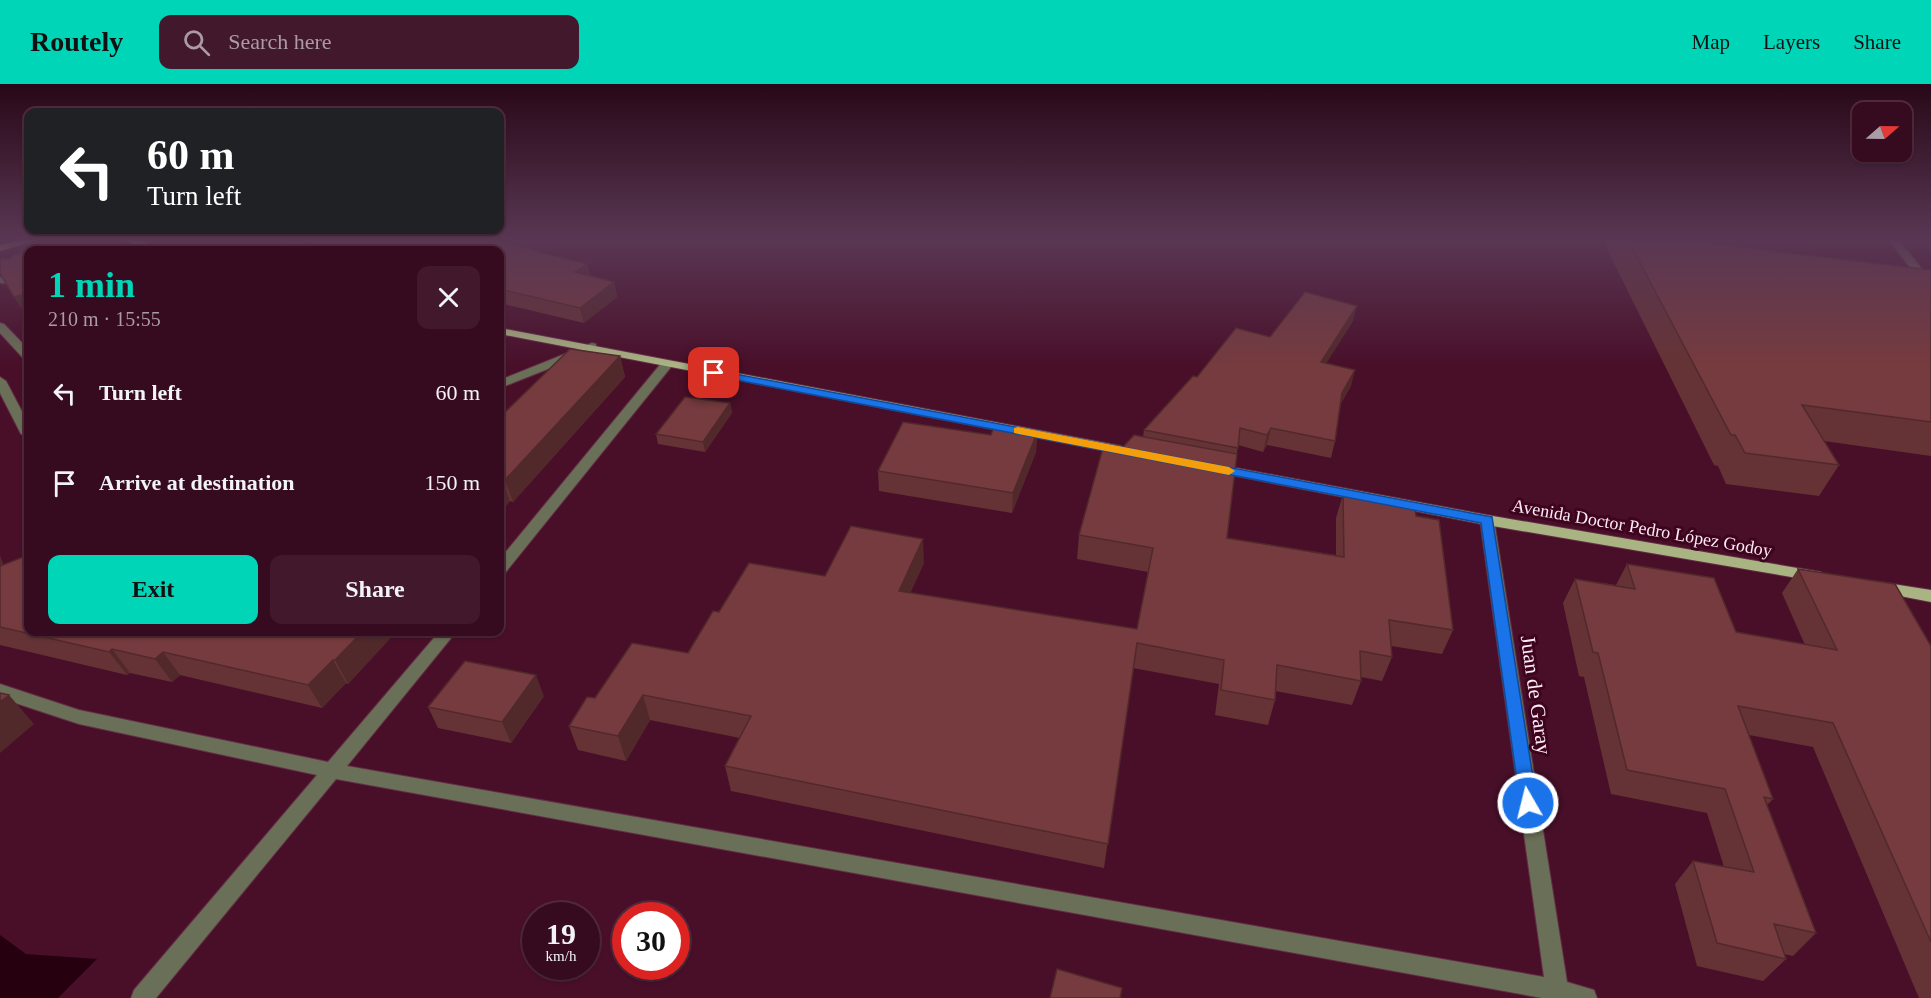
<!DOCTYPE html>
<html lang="en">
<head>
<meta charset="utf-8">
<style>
  :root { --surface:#370b1f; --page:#42192c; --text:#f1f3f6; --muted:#aa9ba4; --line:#512b3d; --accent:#00d5b7 }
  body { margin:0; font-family:"Times New Roman",serif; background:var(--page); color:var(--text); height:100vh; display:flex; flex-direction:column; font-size:22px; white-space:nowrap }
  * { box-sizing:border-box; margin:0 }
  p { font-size:20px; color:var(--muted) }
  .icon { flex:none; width:33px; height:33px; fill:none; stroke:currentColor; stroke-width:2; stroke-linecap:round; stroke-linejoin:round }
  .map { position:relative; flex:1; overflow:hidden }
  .details { position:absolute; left:24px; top:162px; width:480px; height:390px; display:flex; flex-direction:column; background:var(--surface); border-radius:12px; box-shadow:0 2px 4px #0004,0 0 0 2px var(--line) }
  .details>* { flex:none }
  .guide { position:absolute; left:24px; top:24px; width:480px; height:126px; border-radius:12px; box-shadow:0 2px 4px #0004,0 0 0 2px var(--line); background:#202124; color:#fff; overflow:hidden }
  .needle { width:39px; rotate:70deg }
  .controls { position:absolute; left:1852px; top:18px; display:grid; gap:12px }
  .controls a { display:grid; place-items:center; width:60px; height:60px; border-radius:12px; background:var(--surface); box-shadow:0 2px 4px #0004,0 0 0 2px var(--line); font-size:30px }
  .speed { position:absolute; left:522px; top:818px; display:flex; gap:12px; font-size:30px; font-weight:700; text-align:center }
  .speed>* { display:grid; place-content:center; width:78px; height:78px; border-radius:50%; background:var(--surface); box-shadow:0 2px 4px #0004,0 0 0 2px var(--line); line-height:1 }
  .speed small { font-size:15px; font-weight:400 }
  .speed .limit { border:9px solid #d22; background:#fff; color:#111 }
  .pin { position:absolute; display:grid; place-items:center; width:51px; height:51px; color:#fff; margin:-26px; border-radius:12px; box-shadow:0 3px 9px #0006 }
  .me { position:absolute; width:66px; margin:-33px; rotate:352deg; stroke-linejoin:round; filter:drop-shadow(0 0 4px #0008) }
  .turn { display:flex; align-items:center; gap:21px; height:126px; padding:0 24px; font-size:27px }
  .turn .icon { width:78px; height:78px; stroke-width:2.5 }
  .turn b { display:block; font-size:42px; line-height:51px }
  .round { display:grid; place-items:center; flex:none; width:63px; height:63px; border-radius:12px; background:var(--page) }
  .overview { display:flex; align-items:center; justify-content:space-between; height:102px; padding:0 24px }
  h1 { font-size:36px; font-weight:700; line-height:45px; color:var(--accent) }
  .button { display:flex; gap:12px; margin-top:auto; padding:12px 24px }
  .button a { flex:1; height:69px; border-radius:12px; background:var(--accent); color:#111; font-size:24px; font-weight:700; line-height:69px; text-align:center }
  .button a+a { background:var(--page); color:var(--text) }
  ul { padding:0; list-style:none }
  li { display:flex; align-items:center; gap:18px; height:90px; padding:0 24px }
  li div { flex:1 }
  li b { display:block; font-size:22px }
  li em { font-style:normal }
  header { display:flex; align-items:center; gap:36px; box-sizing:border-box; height:84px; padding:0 30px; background:var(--accent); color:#111 }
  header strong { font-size:28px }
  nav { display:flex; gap:33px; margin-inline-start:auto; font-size:21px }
  .search { width:420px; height:54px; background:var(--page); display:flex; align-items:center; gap:15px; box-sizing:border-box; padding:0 21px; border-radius:12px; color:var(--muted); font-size:22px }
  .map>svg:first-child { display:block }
  .water { fill:#27000f }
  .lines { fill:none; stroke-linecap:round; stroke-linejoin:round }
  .service-casing { stroke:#622e45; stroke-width:2 }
  .minor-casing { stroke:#622e45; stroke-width:2 }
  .primary-casing { stroke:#622e45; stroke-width:2 }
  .service { fill:#6a6f57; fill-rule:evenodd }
  .minor { fill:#6a6f57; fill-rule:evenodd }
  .primary { fill:#aab483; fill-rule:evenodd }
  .wall { fill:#653335 }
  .shaded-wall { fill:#52292b }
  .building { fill:#753b3e; stroke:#52292b; stroke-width:1.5 }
  .route { fill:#1a73e8; stroke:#114b97; stroke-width:1.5 }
  .slow { fill:#f59e0b }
  .labels { text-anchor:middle; stroke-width:6; stroke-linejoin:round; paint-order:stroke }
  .street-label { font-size:18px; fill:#fcecf1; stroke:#3e041f }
  .near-street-label { font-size:21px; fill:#fcecf1; stroke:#3e041f }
</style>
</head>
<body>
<header>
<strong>Routely</strong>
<div class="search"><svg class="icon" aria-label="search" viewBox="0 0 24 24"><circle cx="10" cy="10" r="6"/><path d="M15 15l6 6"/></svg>Search here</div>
<nav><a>Map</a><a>Layers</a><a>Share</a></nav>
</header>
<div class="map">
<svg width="1931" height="914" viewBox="0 0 1931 914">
  <rect width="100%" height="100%" fill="#490f29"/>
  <path class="water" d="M0,851l26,19 71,5 -39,39h-58z"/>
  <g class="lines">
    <g class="service-casing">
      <path id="service" d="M0,193l28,2v6l-28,-2z
        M0,239l4,1 24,25v10h-4l-24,-26z
        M592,259l4,1v6l-96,38v-8z
        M0,293l6,4 22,42v15l-7,-4 -21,-41z"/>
    </g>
    <g class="minor-casing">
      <path id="minor" d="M1887,154h10l34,42v10l-4,-1z
        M667,276l6,4 -2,3 -166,206 -5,1v-15l163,-198z
        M1487,431l7,5 73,462 27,8 3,8h-55l-1206,-219 -180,219h-25l3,-8 183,-215 -238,-51 -79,-26v-14l79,26 249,52 111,-130h17l-109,134 1197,211 -64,-457z"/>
    </g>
    <g class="primary-casing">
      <path id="primary" d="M29,154h15l-44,13v-6z
        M118,154h14l33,12h-14z
        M500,244l621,118 7,4 -7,4 -621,-120z
        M1215,380l272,51 328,56 6,1 2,4 -2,4 -6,1 -328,-56 -277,-54 -2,-3z
        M1880,498l51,8v12l-57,-11 -2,-4 2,-4z"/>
    </g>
    <use href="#service" class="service"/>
    <use href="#minor" class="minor"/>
    <use href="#primary" class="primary"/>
  </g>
  <path class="wall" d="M280,154h204l103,26 3,12 24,6 3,15 -33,26 -84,-20v-53h-209l-6,-1z
    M1604,154h75v2l252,30v186l-107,-15 15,24 -20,31 -93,-12 -8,-18 -4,-1 -108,-218z
    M1353,237l-27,42 25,23 -11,19 -5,36 -4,17 -64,-13 -4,7 -25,-7 -11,93 109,17v-37l7,-24 73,22 37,114 -11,24 -51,-8 1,11 -10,24 -21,-4v4l-9,24 -77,-14v9l-7,25 -53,-10 4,-31 -86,-16 -29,200 -373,-77 -6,-25 15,-28 -90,-18 -24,41 -48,-11 -9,-24 26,-28 93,-45 31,-41 106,-36 99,-13 -14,30 227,36 11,-57 -71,-13 2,-24 44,-88 20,-10 1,-7 53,-53 73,-40z
    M620,272l5,21 -112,125 -3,-1 -10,12v-96z
    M730,319l2,10 -27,39 -47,-8 -2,-10z
    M1037,349l-1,19 -24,61 -133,-22 -1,-20 113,-36z
    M0,472l28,76h368l-48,52 -2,-1 -24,25 -142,-33 -8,7 -42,-9 -3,2 -127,-30z
    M1627,480l109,68 69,13 -23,-52 16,-24 133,77v352h-12l-106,-251 -64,-12 24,64 -6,6 49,128 -23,23 -9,-2 2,5 -23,22 -66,-15 -22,-82 18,-23 31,6 -17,-54 -96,-19 -27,-117 -5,-1 -16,-73 12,-24 41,6z
    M544,612l-33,47 -73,-15 -10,-21z"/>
  <path class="shaded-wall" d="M587,180l4,15 -16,-7z
    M614,198l3,15 -33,26 -4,-15z
    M28,209v26l-14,-22z
    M1357,222l-4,15 -36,57 4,-16z
    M620,272l5,21 -112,125 -8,-22z
    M1355,286l-4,16 -14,24 5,-17z
    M730,319l2,10 -27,39 -2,-10z
    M1271,344l-4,17 -4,7 4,-17z
    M1037,349l-1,19 -24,61 1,-20z
    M502,395l8,22 -10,12v-32z
    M923,455l1,24 -24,53 -1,-25z
    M0,472l6,15 -6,3z
    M362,548h34l-48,52 -13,-24z
    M112,565l18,24 -3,2 -18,-23z
    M163,568l17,23 -8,7 -17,-23z
    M333,576l13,23 -24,25 -14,-23z
    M536,591l8,21 -33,47 -9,-21z
    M9,611l25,29 -34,29v-51z
    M643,611l7,25 -24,41 -8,-25z"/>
  <path class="building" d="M289,154h195l103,26 -12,8 39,10 -34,26 -80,-19v-39h-167z
    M1627,154h52v2l252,30v152l-129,-17 37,60 -94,-12 -10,-18h-4z
    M51,161l16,3v2h-37z
    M28,167v42l-14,4 -14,-24v-14h10l3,-4z
    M1305,208l52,14 -36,56 34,8 -13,23 -7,48 -64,-13 -4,7 -27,-7 -2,20 -94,-18 49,-54 4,1 39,-49 34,9z
    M570,265l50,7 -115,124 -3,-1 -2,2v-64z
    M685,313l45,6 -27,39 -47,-8z
    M903,338l88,13 3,-9 43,7 -24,60 -135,-22z
    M1134,351l103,19 -10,84 117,19 -1,-63 72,11 1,11 23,4 14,110 -64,-10 3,37 -32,-6 1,30 -84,-16 -2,35 -54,-10 3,-30 -87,-17 -29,201 -383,-78 26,-50 -108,-21 -25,41 -49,-10 18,-29 8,1 37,-55 56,10 25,-42 6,1 30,-49 76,13 26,-50 72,13 -24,52 238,38 16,-81 -74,-13 25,-91 19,3z
    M28,471v77h334l-27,28h-2l-25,25 -145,-33 -8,7 -43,-10 -3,3 -109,-25v-61z
    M1627,480l87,14 22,54 101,18 -39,-81 97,15 36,62v296l-98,-219 -95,-17 35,93 -9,-2 52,136 -42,-9 12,35 -69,-16 -24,-82 61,11 -29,-83 -98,-19 -29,-117 -5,-1 -18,-73 60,10z
    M465,577l71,14 -34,47 -74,-15z
    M0,609l9,2 -9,7z
    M1057,885l65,19 -2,10h-70z"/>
  <linearGradient id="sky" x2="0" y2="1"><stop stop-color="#280817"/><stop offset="0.55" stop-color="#593754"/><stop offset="1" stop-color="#593754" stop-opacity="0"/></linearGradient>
  <rect width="1931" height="282" fill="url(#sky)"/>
  <path class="route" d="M714,286l778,147 45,286 -2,5 -7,2 -6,-2 -2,-5 -39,-280 -771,-148v-4z"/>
  <path class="slow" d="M1018,343l211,40 6,4 -6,4 -215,-42v-5z"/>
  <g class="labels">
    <g class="street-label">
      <text transform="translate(1642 444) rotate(10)" y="6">Avenida Doctor Pedro López Godoy</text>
    </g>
    <g class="near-street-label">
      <text transform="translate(1536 611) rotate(82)" y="7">Juan de Garay</text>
    </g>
  </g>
</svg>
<div class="controls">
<a><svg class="needle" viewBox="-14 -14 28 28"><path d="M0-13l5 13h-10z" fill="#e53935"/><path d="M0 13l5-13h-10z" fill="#aa9ba4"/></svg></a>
</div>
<div class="speed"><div>19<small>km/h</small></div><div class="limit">30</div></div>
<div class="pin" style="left:714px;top:289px;background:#d93025"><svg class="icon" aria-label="arrive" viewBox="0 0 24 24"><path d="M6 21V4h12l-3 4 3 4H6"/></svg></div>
<svg class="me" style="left:1528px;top:719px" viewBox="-20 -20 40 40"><circle r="17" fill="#1a73e8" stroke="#fff" stroke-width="3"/><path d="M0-11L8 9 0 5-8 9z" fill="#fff"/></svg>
<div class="guide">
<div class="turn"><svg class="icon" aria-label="left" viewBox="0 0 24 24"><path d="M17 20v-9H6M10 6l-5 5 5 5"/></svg><div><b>60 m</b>Turn left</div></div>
</div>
<section class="details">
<div class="overview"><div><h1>1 min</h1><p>210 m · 15:55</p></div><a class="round"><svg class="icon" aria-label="close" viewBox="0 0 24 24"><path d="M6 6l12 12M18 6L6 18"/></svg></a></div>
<ul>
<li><svg class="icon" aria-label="left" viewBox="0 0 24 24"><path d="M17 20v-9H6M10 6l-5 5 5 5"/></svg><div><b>Turn left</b></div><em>60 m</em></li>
<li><svg class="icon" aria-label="arrive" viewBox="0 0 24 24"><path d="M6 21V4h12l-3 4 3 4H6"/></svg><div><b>Arrive at destination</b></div><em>150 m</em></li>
</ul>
<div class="button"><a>Exit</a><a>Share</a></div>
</section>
</div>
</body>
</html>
